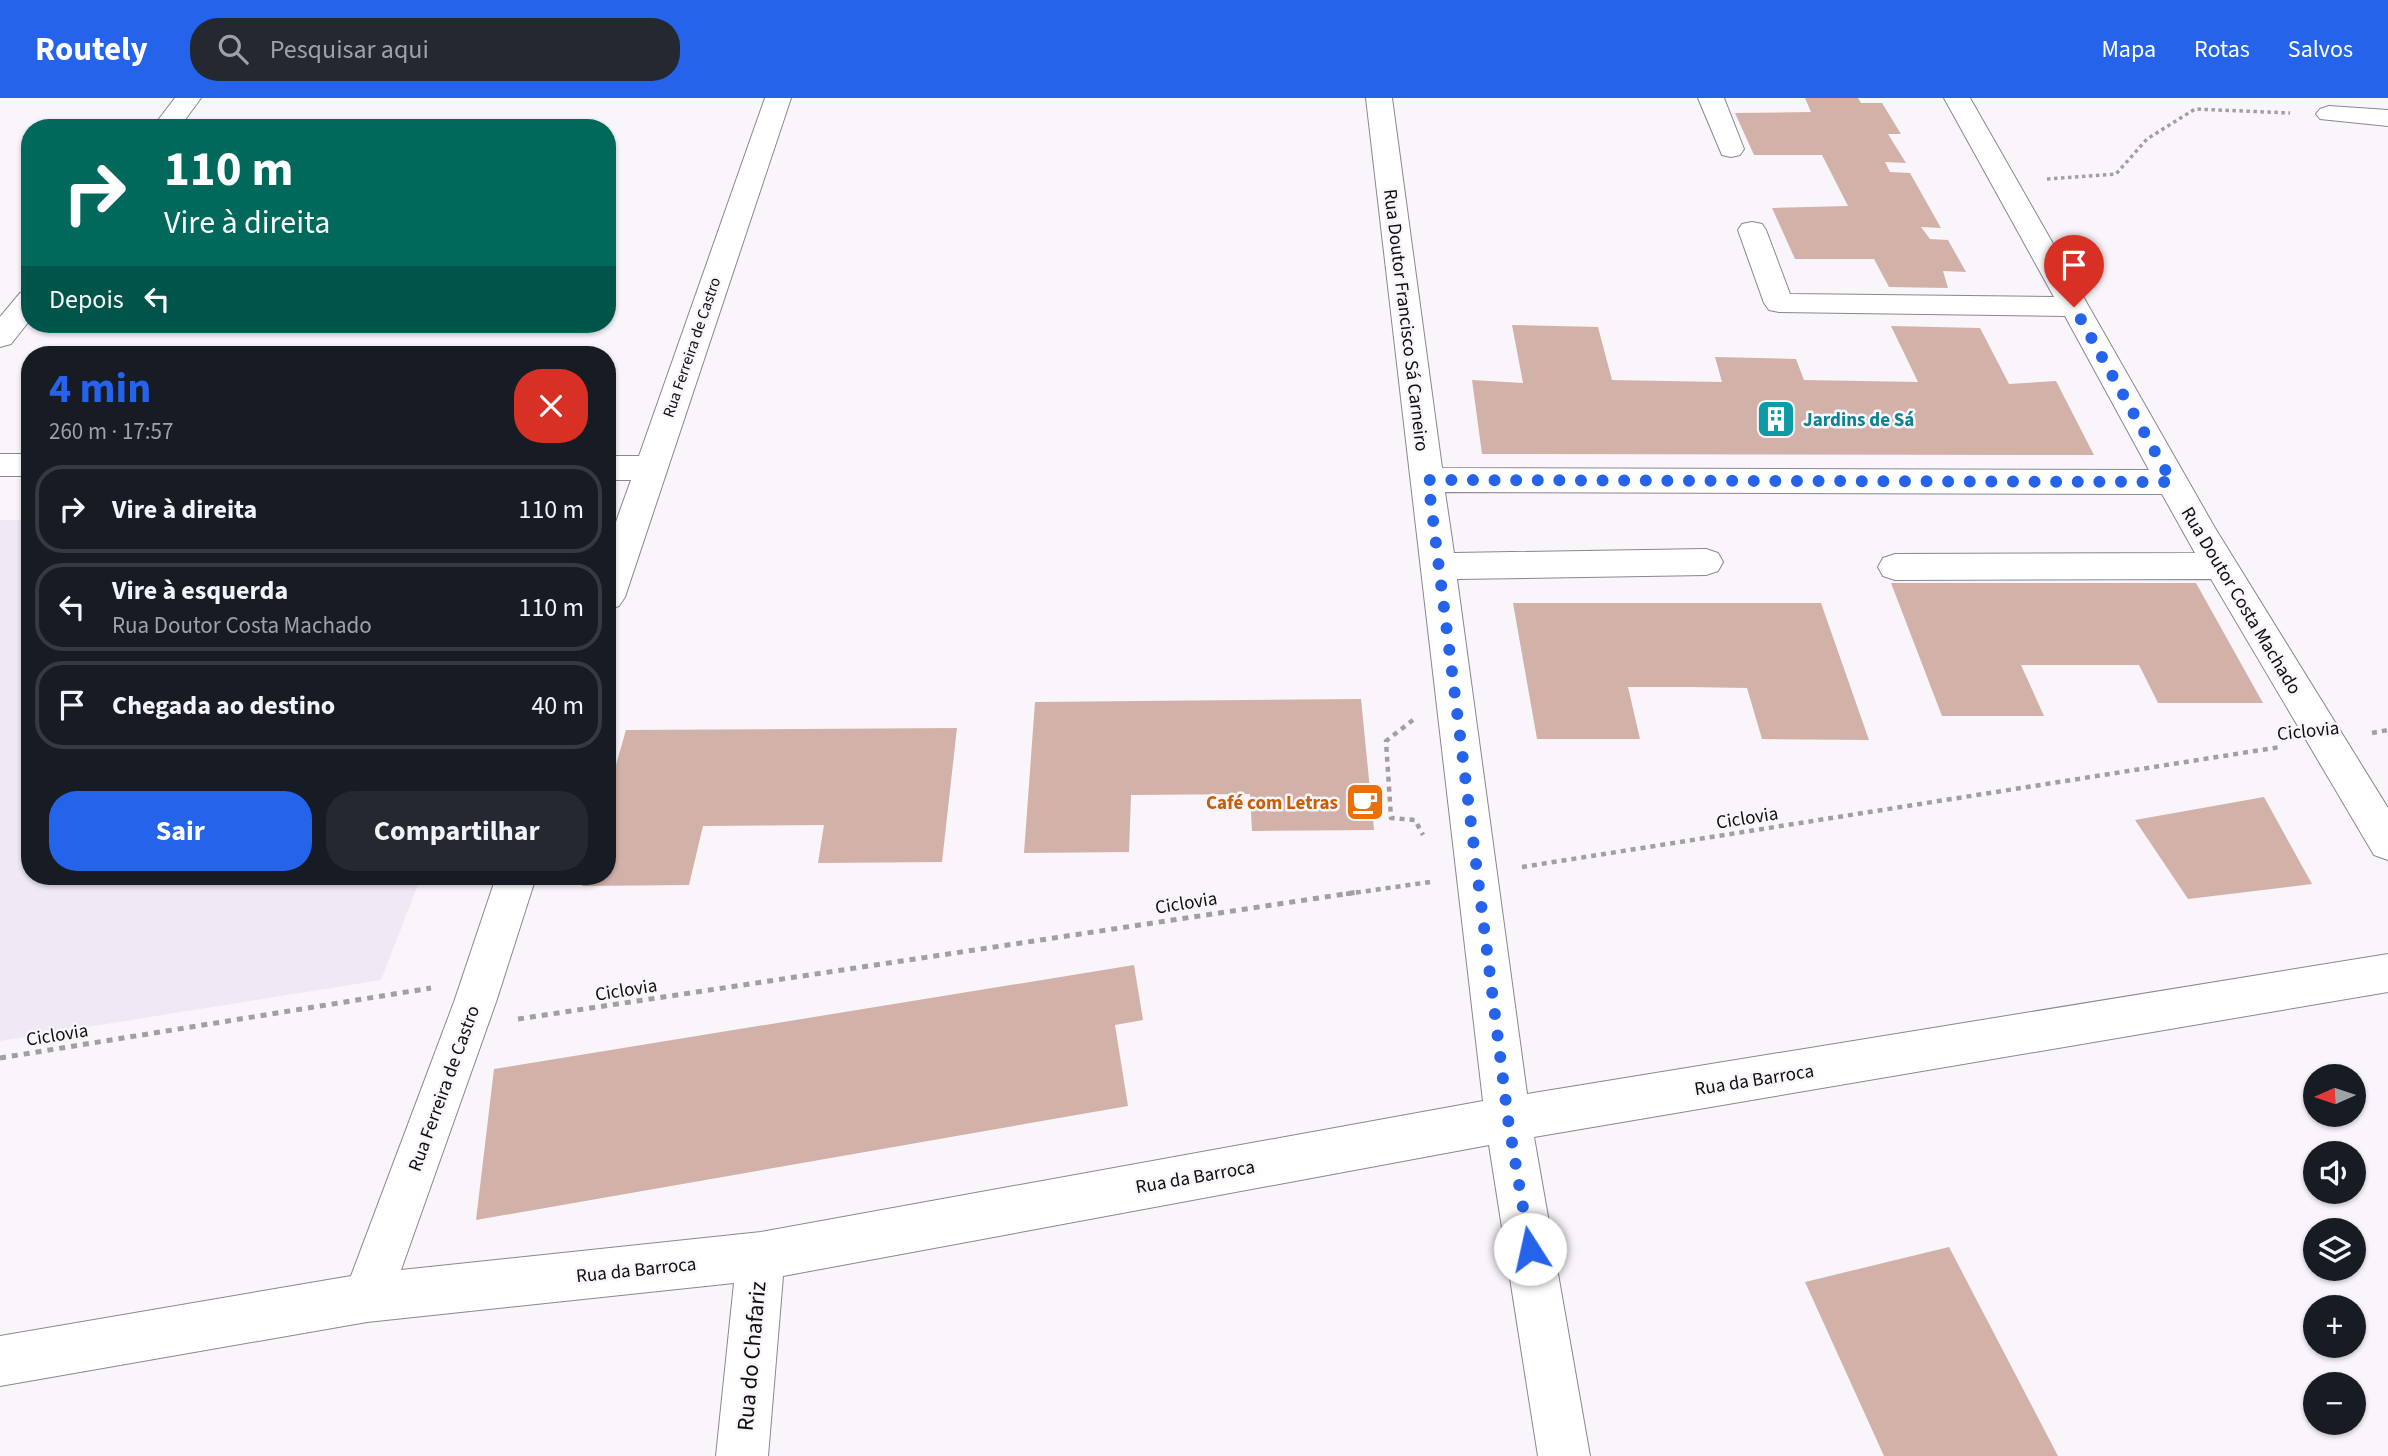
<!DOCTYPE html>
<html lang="pt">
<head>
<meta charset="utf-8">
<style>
  :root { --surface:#171b24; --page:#242831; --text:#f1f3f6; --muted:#9ea1a6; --line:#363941; --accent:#2563eb }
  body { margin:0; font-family:"Source Sans 3",sans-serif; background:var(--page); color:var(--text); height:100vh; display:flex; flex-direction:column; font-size:26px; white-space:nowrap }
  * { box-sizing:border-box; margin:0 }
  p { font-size:23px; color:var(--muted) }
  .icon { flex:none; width:38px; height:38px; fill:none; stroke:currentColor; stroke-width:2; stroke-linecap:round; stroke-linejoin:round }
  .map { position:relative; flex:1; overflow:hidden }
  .drawer { position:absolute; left:21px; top:248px; width:595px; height:539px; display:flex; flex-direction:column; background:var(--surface); border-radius:28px; box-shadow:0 2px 5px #0004 }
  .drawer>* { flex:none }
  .guide { position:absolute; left:21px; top:21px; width:595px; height:214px; border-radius:28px; box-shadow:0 2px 5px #0004; background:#00695c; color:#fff; overflow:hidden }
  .needle { width:46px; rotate:267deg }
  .tools { position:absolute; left:2303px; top:966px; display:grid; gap:14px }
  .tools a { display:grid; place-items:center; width:63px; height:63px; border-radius:50%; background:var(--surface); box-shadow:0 2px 5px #0004; font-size:35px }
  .pin { position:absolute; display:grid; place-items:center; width:60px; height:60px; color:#fff; margin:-72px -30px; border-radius:50% 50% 50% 0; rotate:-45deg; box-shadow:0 0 7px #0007 }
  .pin .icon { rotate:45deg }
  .me { position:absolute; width:77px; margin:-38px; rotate:350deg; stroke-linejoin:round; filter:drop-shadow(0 0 5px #0008) }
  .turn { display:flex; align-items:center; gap:24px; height:147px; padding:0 28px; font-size:32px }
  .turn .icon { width:91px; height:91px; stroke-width:2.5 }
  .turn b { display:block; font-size:49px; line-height:60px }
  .then { display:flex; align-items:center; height:66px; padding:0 28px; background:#0003; gap:14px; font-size:26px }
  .round { display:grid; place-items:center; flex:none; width:74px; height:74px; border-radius:28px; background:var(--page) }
  .head { display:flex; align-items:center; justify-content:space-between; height:119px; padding:0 28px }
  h1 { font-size:42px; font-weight:700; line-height:52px; color:var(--accent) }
  .button { display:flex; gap:14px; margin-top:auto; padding:14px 28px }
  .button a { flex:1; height:80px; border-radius:28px; background:var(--accent); color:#fff; font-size:28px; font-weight:700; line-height:80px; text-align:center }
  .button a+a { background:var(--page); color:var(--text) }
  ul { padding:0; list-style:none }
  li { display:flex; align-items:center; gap:21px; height:88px; margin:0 14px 10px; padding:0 14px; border:4px solid var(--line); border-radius:28px }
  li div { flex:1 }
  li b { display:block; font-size:26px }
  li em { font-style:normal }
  header { display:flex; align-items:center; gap:42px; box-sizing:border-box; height:98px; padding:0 35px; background:var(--accent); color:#fff }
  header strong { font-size:33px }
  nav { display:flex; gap:38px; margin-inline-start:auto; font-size:24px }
  .search { width:490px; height:63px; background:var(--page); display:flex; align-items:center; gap:18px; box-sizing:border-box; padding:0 24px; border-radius:28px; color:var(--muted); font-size:26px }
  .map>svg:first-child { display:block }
  .built { fill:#efe8f5 }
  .building { fill:#d2b2a8 }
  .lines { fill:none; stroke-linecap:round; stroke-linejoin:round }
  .minor-casing { stroke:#8a878d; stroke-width:2 }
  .path-far2 { stroke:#a29fa3; stroke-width:3.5; stroke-dasharray:3.5 3.5; stroke-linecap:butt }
  .path-far1 { stroke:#a29fa3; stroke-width:4.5; stroke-dasharray:5 5; stroke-linecap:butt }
  .path { stroke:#a29fa3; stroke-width:5; stroke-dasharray:6 6; stroke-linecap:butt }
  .minor { fill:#fff; fill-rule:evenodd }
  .route { stroke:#2563eb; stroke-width:12; stroke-dasharray:0 21.6 }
  .labels { text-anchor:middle; stroke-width:5; stroke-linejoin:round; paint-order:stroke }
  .far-street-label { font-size:16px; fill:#0e0d0f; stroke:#f9f5fb }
  .street-label { font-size:19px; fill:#0e0d0f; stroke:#f9f5fb }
  .culture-label { font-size:19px; font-weight:bold; fill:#0d838f; stroke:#f9f5fb; text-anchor:start }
  .food-label { font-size:19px; font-weight:bold; fill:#c56008; stroke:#f9f5fb; text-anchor:end }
  .near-street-label { font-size:23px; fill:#0e0d0f; stroke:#f9f5fb }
</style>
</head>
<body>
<header>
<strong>Routely</strong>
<div class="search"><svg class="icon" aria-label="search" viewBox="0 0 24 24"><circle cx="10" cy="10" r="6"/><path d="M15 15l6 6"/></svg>Pesquisar aqui</div>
<nav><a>Mapa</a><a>Rotas</a><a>Salvos</a></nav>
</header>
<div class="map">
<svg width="2388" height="1358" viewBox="0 0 2388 1358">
  <rect width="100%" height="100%" fill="#f9f5fb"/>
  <path class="built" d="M0,422h30v357h391l-40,103 -381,61z"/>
  <path class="building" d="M1805,0h53l3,5h21l19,31h-13l18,29 -21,-1 5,10 20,1 31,55 -20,-1 9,12 18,1 18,32 -23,-1 5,17 -59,-1 -15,-28h-79l-23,-51 76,-2 -26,-51h-68l-19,-42 76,-1z
    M1512,227l86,2 14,53 110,2 -7,-25 81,2 8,21 114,2 -27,-56 89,2 29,56 47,-3 38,74 -612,-1 -10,-74 51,3z
    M1891,485h305l67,120h-105l-19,-38h-118l23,51h-102z
    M1513,505h308l48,137 -107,-1 -15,-51 -57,-1h-62l12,52h-103z
    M1361,601l13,131 -122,1 -2,-37 -119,1 -2,57 -105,1 11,-151z
    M957,630l-15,134 -124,1 6,-38 -121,1 -14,59 -107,1 3,-9h22v-81l19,-66z
    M2264,699l48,87 -124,15 -53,-79z
    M1134,867l9,55 -28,5 13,81 -652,114 18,-151z
    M1949,1149l109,209h-174l-79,-174z"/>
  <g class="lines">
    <g class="minor-casing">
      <path id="minor" d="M175,0h26l-22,30h-27z
        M765,0h26l-166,499 -6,9 -12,4v-63l24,-67h-24v-24h32z
        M1366,0h26l50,370 707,2 -84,-154 -286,-4 -10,-2 -5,-7 -26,-73 4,-6 10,-2 10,2 4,6 24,64 264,3 -110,-199h26l245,430 173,280v52l-14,-5 -163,-276 -316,1 -12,-4 -5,-9 5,-9 12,-4 300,-1 -33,-59 -717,-2 9,61 252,-4 12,4 5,9 -5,9 -12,4 -249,4 70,515 861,-140v38l-854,145 56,319h-52l-49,-311 -706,131 -15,180h-52l18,-173 -367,39 -367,64v-50l351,-60 103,-274 42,-125h40l-40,125 -95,268 360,-38 722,-131z
        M1698,0h26l20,51 -4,6 -9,2 -9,-2z
        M2329,8l59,4v16l-68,-7 -4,-5 4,-5z
        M30,193v29l-19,24 -11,3v-30l20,-24z
        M0,356h30v22h-30z"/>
    </g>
    <path class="path-far2" d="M2047,81l69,-5 31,-35 48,-30 95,4"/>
    <path class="path-far1" d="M1413,622l-27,21 5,77 24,2 8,15
      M2372,635l16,-3
      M1522,769l758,-120
      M1346,796l84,-12"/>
    <path class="path" d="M518,921l840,-127
      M0,960l431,-70"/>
    <use href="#minor" class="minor"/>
  </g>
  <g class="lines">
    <path class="route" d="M1530,1151l-22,-130 -80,-639 744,2 -98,-175"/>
  </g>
  <defs>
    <g id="building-square" transform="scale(2.0125)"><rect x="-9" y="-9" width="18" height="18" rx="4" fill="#0f9aa8" stroke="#f9f5fb"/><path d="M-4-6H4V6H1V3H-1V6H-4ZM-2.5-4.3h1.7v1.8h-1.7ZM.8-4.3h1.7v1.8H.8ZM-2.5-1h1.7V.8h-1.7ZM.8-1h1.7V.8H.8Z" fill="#fff"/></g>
    <g id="cafe-square" transform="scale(2.0125)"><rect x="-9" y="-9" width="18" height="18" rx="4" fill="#e8710a" stroke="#f9f5fb"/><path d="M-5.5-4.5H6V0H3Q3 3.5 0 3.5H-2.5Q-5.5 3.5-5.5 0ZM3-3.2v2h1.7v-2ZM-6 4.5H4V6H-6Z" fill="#fff"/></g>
  </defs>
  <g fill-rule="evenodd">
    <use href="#building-square" x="1776" y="321"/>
    <use href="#cafe-square" x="1365" y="704"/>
  </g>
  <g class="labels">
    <g class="far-street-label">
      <text transform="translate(691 249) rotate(-71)" y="6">Rua Ferreira de Castro</text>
    </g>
    <g class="street-label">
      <text transform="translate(1407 222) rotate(83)" y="7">Rua Doutor Francisco Sá Carneiro</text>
      <text transform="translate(2242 502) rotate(59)" y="7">Rua Doutor Costa Machado</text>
      <text transform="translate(2308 632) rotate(-6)" y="7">Ciclovia</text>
      <text transform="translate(1747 719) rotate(-9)" y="7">Ciclovia</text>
      <text transform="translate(1186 804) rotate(-9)" y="7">Ciclovia</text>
      <text transform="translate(626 891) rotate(-9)" y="7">Ciclovia</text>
      <text transform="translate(57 936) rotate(-9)" y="7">Ciclovia</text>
      <text transform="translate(1754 981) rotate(-9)" y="7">Rua da Barroca</text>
      <text transform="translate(443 990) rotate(-70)" y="7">Rua Ferreira de Castro</text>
      <text transform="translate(1195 1078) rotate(-10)" y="7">Rua da Barroca</text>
      <text transform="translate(636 1171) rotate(-6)" y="7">Rua da Barroca</text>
    </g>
    <g class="culture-label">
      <text x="1803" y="328">Jardins de Sá</text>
    </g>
    <g class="food-label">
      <text x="1338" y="711">Café com Letras</text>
    </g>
    <g class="near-street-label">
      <text transform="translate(751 1258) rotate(-85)" y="8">Rua do Chafariz</text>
    </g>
  </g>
</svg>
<div class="tools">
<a><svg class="needle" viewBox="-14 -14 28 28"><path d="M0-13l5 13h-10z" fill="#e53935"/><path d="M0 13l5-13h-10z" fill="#9ea1a6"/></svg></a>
<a><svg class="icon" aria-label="sound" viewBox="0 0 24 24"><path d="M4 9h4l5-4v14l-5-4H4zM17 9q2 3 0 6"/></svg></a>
<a><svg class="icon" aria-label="layers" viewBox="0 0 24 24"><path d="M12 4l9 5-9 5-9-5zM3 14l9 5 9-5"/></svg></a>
<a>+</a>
<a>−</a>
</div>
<div class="pin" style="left:2074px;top:209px;background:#d93025"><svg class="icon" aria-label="arrive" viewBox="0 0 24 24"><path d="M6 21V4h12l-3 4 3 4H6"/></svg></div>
<svg class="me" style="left:1530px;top:1151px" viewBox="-20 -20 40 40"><circle r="19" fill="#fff"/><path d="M0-13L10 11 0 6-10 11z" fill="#2563eb"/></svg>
<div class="guide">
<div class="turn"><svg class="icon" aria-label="right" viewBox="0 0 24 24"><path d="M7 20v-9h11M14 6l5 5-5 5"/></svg><div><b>110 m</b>Vire à direita</div></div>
<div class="then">Depois<svg class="icon" aria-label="left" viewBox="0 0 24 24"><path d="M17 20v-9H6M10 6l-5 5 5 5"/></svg></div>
</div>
<section class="drawer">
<div class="head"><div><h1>4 min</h1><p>260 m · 17:57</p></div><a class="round" style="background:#d93025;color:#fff"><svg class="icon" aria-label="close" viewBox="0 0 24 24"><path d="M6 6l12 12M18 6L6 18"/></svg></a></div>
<ul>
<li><svg class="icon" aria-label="right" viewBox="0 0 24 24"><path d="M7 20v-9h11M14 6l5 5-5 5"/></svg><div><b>Vire à direita</b></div><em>110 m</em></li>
<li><svg class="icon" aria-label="left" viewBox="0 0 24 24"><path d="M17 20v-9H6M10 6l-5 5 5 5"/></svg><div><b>Vire à esquerda</b><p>Rua Doutor Costa Machado</p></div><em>110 m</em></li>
<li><svg class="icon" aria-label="arrive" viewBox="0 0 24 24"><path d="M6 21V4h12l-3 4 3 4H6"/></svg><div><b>Chegada ao destino</b></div><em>40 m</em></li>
</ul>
<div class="button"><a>Sair</a><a>Compartilhar</a></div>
</section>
</div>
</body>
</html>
